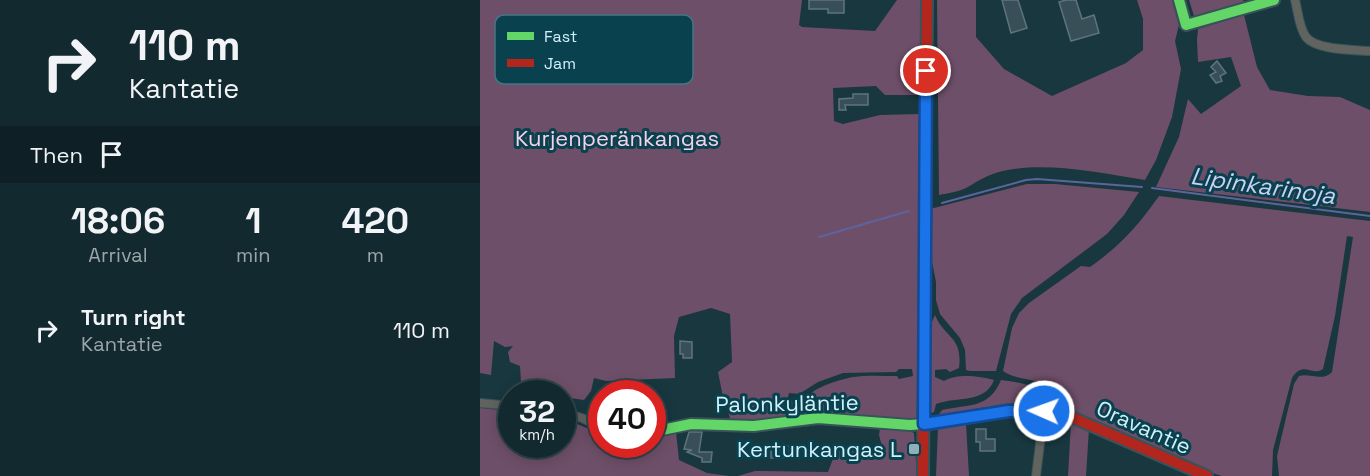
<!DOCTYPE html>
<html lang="en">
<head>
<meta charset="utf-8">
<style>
  :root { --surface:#12292f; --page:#1b3137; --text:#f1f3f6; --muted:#9ca6aa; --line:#31454b }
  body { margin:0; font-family:"Space Grotesk",sans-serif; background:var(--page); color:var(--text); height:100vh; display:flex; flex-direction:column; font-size:22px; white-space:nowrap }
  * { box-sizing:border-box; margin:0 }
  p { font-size:20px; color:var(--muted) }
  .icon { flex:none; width:33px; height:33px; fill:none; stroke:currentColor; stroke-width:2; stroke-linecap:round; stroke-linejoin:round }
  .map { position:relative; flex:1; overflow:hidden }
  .side { display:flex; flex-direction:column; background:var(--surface); width:480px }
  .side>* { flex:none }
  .top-card { background:#12292f; color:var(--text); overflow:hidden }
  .speed { position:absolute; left:18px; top:380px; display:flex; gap:12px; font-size:30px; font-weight:700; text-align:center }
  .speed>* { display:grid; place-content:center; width:78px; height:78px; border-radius:50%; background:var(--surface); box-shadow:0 3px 15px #0003,0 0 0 2px var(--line); line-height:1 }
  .speed small { font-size:15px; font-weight:400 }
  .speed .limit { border:9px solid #d22; background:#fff; color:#111 }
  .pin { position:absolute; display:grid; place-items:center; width:51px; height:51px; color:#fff; margin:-26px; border:3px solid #fff; border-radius:50%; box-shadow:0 2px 6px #0007 }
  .me { position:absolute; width:66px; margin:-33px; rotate:272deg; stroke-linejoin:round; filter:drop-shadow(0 0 4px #0008) }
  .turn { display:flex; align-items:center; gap:21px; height:126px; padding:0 30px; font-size:27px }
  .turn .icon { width:78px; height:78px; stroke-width:2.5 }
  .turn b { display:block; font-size:42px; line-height:51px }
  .then { display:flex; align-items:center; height:57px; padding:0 30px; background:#0003; gap:12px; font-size:22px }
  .eta { display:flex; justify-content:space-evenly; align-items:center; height:102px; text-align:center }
  .eta b { font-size:36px; font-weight:600; line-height:42px }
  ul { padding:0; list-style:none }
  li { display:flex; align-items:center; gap:18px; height:90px; padding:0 30px }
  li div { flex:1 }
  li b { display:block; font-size:22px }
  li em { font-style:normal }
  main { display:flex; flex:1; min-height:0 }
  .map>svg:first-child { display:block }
  .green { fill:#6e4f69; fill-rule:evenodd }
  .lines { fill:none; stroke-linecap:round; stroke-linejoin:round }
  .stream { stroke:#5c649d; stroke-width:2 }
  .building { fill:#384f58; stroke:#5d747e; stroke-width:1.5 }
  .street-casing { stroke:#39535a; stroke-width:10 }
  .fast-casing { stroke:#39535a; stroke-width:14 }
  .jam-casing { stroke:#39535a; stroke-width:14 }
  .street { stroke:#60635e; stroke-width:8 }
  .fast { stroke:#63d668; stroke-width:10 }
  .jam { stroke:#b3261e; stroke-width:10 }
  .route-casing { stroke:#114b97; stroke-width:15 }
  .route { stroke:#1a73e8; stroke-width:10 }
  .poi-dot { fill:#90afb9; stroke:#09414e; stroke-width:2 }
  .labels { text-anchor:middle; stroke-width:6; stroke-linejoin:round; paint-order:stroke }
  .park-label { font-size:22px; fill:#f6d2ea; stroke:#09414e }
  .street-label { font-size:22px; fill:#d0f0fa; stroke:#09414e }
  .poi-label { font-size:22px; fill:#d0f0fa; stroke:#09414e; text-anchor:end }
  .water-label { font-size:24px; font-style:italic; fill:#cacff3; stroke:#09414e }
  .key { fill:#09414e; stroke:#457682; stroke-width:1.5 }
  .key-label { font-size:16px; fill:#d0f0fa }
</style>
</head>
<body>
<main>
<section class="side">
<div class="top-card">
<div class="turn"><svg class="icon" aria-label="right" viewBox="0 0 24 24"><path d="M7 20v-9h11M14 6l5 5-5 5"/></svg><div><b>110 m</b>Kantatie</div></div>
<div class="then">Then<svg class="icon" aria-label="arrive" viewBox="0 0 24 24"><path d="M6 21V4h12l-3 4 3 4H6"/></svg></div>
</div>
<div class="eta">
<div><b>18:06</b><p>Arrival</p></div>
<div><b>1</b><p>min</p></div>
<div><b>420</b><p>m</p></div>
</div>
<ul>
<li><svg class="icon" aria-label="right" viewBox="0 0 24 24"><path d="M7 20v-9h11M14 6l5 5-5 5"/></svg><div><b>Turn right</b><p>Kantatie</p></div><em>110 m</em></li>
</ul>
</section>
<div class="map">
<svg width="890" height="476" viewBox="0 0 890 476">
  <rect width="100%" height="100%" fill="#18373f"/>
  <path class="green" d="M0,0h322l-3,25 3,2 73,4 22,-31h25l-4,416 -5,4 -72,-6 -40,1c-9,-22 36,-35 52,-38 14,-2 30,-1 44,-1l2,3 14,-3 -1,-7h-13l-3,3 -53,1 -25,9 -19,12 -10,-1 -1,4 5,5 -1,9 -4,7 -30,4 -27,-1 -8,-24 -5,-25 14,-10 -2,-48 -19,-6 -32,9 -5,19 1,42 -69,3 -12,-3 -3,13 -7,9 -21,-3 -1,-4c-13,0 -22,2 -30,-9l-11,-2 -1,-16 -10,-4 -2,-10 5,-6 -8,1 -11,-6 -3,34 -11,-2zM396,86l9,9h34v19l-39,1 -37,9 -9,-3 -1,-33z
    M457,0h39v37l28,32 48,27 74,-33 17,-13v-31l-6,-19h35l7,25 -4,16 6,28 -9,48 -16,43 -11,20c-43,-7 -99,-19 -142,-9 -14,3 -25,10 -37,17 -8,4 -18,5 -27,7z
    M709,0h54l1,2 -50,14z
    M764,15l13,52 13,23 38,6 32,1 30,13v102l-214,-25 23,-50 9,-38 13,15 40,-28 -10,-29 -33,5 -1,-22 1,-11z
    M547,184h28l84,8 -15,23 -17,19 -85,64 -11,16 -15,57h-26l-4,-1 -1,-20 -5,-12 -20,-24 -4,-14v-18l-5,-25 -1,-48z
    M679,196l211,25v255h-91l-2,-20 17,-72 5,-8c11,-3 24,6 33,-4l21,-135 -6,-1 -12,80 -12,53c-11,8 -20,-9 -31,9l-19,72 -1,26h-50l-10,-3 -63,-29 -90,-35c-5,-37 -33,-23 -56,-38l9,-43 7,-15 10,-10 52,-37 9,1c31,-22 47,-40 69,-71z
    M455,315c10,24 28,21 24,53l-9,4 -4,-3 -11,1v7l9,4c13,-8 36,-5 50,-1 -9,24 -37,16 -58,24l-2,8 -2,1 -3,-5c0,-14 1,-28 1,-42 0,-16 -3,-36 5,-51z
    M521,380c15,2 49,6 51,24l-3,2h-8l-6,-4 -6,2 -90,13v-3l3,-4c27,-6 47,-1 59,-30z
    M0,408l31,3 1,33h50l1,-26 38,16 1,10h50l1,-5 23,-7 3,28 28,13 22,3h-249z
    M591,422l18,6 -3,48h-18z
    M486,424l3,52h-33l2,-48z
    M400,428l28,2 6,3 3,43h-179l17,-5 73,1 8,-21 47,-1 -4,-15z"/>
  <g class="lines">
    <path class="stream" d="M672,188l218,28
      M462,203l84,-23 11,-1 105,8
      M339,237l90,-26"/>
  </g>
  <path class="building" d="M329,0h35v13h-16v-4h-19z
    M522,0h16l9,28 -16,5z
    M586,0h10l6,19 12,-4 5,18 -28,8 -12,-39z
    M737,61l9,12 -6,3 2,5 -6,2 -6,-8 6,-3 -5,-5z
    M373,94h15v11h-23l1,5h-7v-11l14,-1z
    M200,341l12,1v16h-9v-4h-3z
    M496,429h10v10h9v12h-15v-9h-4z
    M209,432h13l-3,20h13l-1,10h-9v-4l-15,-6 5,-2 -8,-1z
    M291,446h25l1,12h-26z"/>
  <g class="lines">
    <g class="street-casing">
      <path id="street" d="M815,0c3,11 4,28 11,37 10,13 48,13 64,14
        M0,403l32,3
        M82,412l20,6 20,10
        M556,476l8,-65"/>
    </g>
    <g class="fast-casing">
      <path id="fast" d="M699,0l7,25 88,-25
        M172,432l39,-8 63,2 64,-8 92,7 27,-2"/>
    </g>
    <g class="jam-casing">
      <path id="jam" d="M457,423l72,-13 53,3 145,63
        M443,476l4,-476"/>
    </g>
    <use href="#street" class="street"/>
    <use href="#fast" class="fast"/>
    <use href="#jam" class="jam"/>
  </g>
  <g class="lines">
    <g class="route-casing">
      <path id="route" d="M446,71l-2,353 85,-13h35"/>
    </g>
    <use href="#route" class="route"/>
  </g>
  <rect class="poi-dot" x="428" y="443" width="12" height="12" rx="3"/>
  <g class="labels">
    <g class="park-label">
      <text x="137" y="146">Kurjenperänkangas</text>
    </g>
    <g class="street-label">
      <text transform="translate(307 403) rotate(-1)" y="8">Palonkyläntie</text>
      <text transform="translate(664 427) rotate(24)" y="8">Oravantie</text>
    </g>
    <g class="poi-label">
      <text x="422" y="457">Kertunkangas L</text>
    </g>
    <g class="water-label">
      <text transform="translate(783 186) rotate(8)" y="8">Lipinkarinoja</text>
    </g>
  </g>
  <rect x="15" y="15" width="198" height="69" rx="9" class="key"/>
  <rect x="27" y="32" width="27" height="8" fill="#63d668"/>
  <rect x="27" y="59" width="27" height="8" fill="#b3261e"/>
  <g class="key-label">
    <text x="64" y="42">Fast</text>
    <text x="64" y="69">Jam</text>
  </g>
</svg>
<div class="speed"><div>32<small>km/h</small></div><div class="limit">40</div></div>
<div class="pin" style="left:446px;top:71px;background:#d93025"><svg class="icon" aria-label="arrive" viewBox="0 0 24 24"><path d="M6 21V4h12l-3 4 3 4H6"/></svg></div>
<svg class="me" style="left:564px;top:411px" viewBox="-20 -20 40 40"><circle r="17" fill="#1a73e8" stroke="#fff" stroke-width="3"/><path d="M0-11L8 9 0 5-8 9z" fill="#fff"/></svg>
</div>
</main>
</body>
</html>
